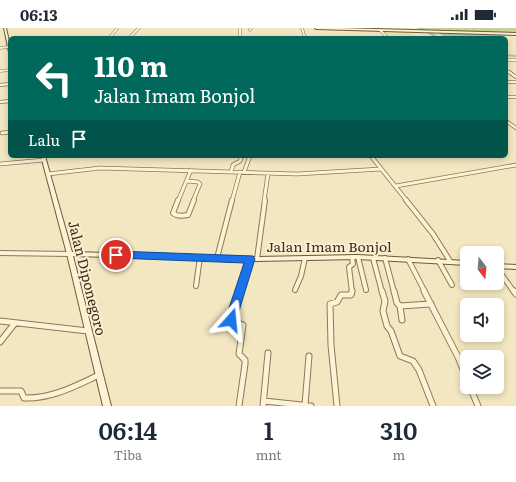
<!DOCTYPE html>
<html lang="id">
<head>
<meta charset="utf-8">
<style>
  :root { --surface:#fff; --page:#f2f2f3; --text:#1f2937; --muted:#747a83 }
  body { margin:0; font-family:Literata,serif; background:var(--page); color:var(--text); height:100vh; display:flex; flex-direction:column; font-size:15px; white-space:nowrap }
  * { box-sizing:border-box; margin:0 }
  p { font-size:13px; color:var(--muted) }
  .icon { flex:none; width:22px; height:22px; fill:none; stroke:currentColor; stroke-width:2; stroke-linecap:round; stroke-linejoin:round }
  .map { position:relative; height:378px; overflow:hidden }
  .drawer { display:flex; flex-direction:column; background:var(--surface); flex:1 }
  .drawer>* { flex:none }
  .top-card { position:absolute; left:8px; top:8px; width:500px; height:122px; border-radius:6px; box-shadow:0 2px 6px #0003; background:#00695c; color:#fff; overflow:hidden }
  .needle { width:26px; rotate:164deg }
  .tools { position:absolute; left:460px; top:218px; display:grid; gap:8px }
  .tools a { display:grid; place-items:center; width:44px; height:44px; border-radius:6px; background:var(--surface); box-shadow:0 2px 6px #0003; font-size:20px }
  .pin { position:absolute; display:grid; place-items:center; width:34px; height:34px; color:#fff; margin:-17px; border:2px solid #fff; border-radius:50%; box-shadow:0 1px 4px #0007 }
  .me { position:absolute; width:44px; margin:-22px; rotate:18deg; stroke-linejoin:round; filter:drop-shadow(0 0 3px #0008) }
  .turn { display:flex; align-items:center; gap:14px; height:84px; padding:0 20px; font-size:18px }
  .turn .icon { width:52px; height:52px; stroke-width:2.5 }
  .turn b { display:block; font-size:28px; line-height:34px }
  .then { display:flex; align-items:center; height:38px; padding:0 20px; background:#0003; gap:8px; font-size:15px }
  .eta { display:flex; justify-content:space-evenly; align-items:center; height:68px; text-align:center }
  .eta b { font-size:24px; font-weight:600; line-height:28px }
  .status { display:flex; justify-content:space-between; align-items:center; height:28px; padding:0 20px; background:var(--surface); direction:ltr }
  .status svg { height:11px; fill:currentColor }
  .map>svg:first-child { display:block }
  .farmland { fill:#e9e3ae }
  .green { fill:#c6d294 }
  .cemetery { fill:#bcc694 }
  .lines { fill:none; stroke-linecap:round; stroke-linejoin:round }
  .river { fill:#a4c4bd; fill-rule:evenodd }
  .street-far4-casing { stroke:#8e7856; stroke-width:3 }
  .street-far3-casing { stroke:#8e7856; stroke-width:4 }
  .street-far2-casing { stroke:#8e7856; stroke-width:4.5 }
  .street-far1-casing { stroke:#8e7856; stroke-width:6 }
  .street-casing { stroke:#8e7856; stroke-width:7 }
  .secondary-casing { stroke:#70593a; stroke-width:2 }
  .street-far4 { stroke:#fcf3d5; stroke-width:2 }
  .street-far3 { stroke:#fcf3d5; stroke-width:2.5 }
  .street-far2 { stroke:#fcf3d5; stroke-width:3 }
  .street-far1 { stroke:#fcf3d5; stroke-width:4 }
  .street { stroke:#fcf3d5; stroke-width:5 }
  .secondary { fill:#fcf3d5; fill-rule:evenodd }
  .route { fill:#1a73e8; stroke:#114b97 }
  .labels { text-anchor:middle; stroke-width:4; stroke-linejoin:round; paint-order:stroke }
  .street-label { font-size:14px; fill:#3c2e1c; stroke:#f9f0d2 }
</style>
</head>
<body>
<div class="status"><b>06:13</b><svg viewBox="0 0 49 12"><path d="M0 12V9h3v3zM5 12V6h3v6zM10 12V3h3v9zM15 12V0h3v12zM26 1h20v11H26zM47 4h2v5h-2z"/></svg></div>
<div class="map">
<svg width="516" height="378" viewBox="0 0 516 378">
  <rect width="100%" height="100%" fill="#f2e7c1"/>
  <path class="farmland" d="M381,3l30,1 7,6h-29z"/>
  <path class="green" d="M416,0h100v5l-95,-3z"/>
  <path class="cemetery" d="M436,4l64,2 5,4h-58z"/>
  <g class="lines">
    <path class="river" d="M418,0h5l18,10h-5z
      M506,26l10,1v2l-10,-1z"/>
    <g class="street-far4-casing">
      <path id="street-far4" d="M240,0v10
        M302,0l3,10
        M250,2l1,-2
        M380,2l8,8
        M109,10l8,-9
        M129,10l10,-10
        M0,20l9,-1
        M506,32h10
        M506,42l5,3
        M0,43l10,-1"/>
    </g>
    <g class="street-far3-casing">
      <path id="street-far3" d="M509,44l7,5
        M506,54h10
        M0,57l10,-1
        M506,69h10
        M0,74l10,-1
        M506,93l10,7"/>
    </g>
    <g class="street-far2-casing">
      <path id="street-far2" d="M2,105l8,-1
        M371,128l36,45
        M0,136l44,-4
        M231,144l2,-7 7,-4 2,-5
        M244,144l6,-16
        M48,146l52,-6 197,6 84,-5
        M187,153l11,1 2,2 -7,17
        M396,158l120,-21
        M178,173l13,-31
        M232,173l8,-29
        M264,173l4,-27"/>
    </g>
    <g class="street-far1-casing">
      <path id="street-far1" d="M178,172l-5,13c4,4 10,3 15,2l6,-15
        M406,172l27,34 17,27
        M0,225l70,1
        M358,229l8,33
        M217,230l15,-58
        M373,230l9,34
        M385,230l9,34
        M257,231l8,-59
        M408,231l17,33
        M438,232l14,25
        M497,240l17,24
        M196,258l4,-29
        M295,262l6,-14 4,-18
        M240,264l10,-33
        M352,264l-3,-25 4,-3 -1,-7"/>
    </g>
    <g class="street-casing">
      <path id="street" d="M382,263l3,10 -2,10 4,15 4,5 9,25 13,5 6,9 14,36
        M394,263l3,12 3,3
        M424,263l34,66 9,22
        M514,263l2,3
        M402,292l-2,-14 31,-2
        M0,293l88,10
        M0,314l15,-19
        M470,359l8,19
        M0,363h21l3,7c28,1 51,-12 75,-23
        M264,373l47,5
        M305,377l4,-49
        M239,378l6,-42v-4l-6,-6 4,-29 -12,-5 9,-29
        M263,378l5,-53
        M337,378l-6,-61 -1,-41 7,-2 4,-7h10l1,-4"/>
    </g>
    <g class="secondary-casing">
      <path id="secondary" d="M4,0h2l4,18v7l-1,-1z
        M315,0h25l176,5v2l-200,-6z
        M41,128h4l27,96 185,5 101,-2 109,6v4l-109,-6 -101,2 -184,-5 38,150h-8l-36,-152z
        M497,236l19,1v4l-19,-1z"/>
    </g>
    <use href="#street-far4" class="street-far4"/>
    <use href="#street-far3" class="street-far3"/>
    <use href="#street-far2" class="street-far2"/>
    <use href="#street-far1" class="street-far1"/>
    <use href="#street" class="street"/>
    <use href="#secondary" class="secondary"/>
  </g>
  <path class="route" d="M116,223l137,5 2,3 -20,65 -4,2 -4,-2 -2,-4 19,-57 -128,-5 -3,-1 -2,-2 2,-3z"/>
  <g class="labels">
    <g class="street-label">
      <text x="329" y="224">Jalan Imam Bonjol</text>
      <text transform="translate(87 250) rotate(76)" y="5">Jalan Diponegoro</text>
    </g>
  </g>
</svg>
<div class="tools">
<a><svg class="needle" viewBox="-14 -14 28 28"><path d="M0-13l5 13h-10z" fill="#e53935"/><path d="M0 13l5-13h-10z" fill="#747a83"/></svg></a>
<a><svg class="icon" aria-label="sound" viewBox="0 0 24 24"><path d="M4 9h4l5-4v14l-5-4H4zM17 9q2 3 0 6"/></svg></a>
<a><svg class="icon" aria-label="layers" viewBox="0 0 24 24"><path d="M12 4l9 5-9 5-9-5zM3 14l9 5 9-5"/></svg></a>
</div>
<div class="pin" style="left:116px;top:227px;background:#d93025"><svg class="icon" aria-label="arrive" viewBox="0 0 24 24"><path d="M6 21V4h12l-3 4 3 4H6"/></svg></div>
<svg class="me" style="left:231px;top:292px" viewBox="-20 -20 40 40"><path d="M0-17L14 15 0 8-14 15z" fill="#1a73e8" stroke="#fff" stroke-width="4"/></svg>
<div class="top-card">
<div class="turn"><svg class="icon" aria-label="left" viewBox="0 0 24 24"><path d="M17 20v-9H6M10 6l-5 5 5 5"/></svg><div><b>110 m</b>Jalan Imam Bonjol</div></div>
<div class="then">Lalu<svg class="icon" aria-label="arrive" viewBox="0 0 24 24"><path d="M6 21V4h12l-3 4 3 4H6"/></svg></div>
</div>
</div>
<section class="drawer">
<div class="eta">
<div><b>06:14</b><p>Tiba</p></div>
<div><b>1</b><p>mnt</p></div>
<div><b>310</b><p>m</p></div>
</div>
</section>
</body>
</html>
